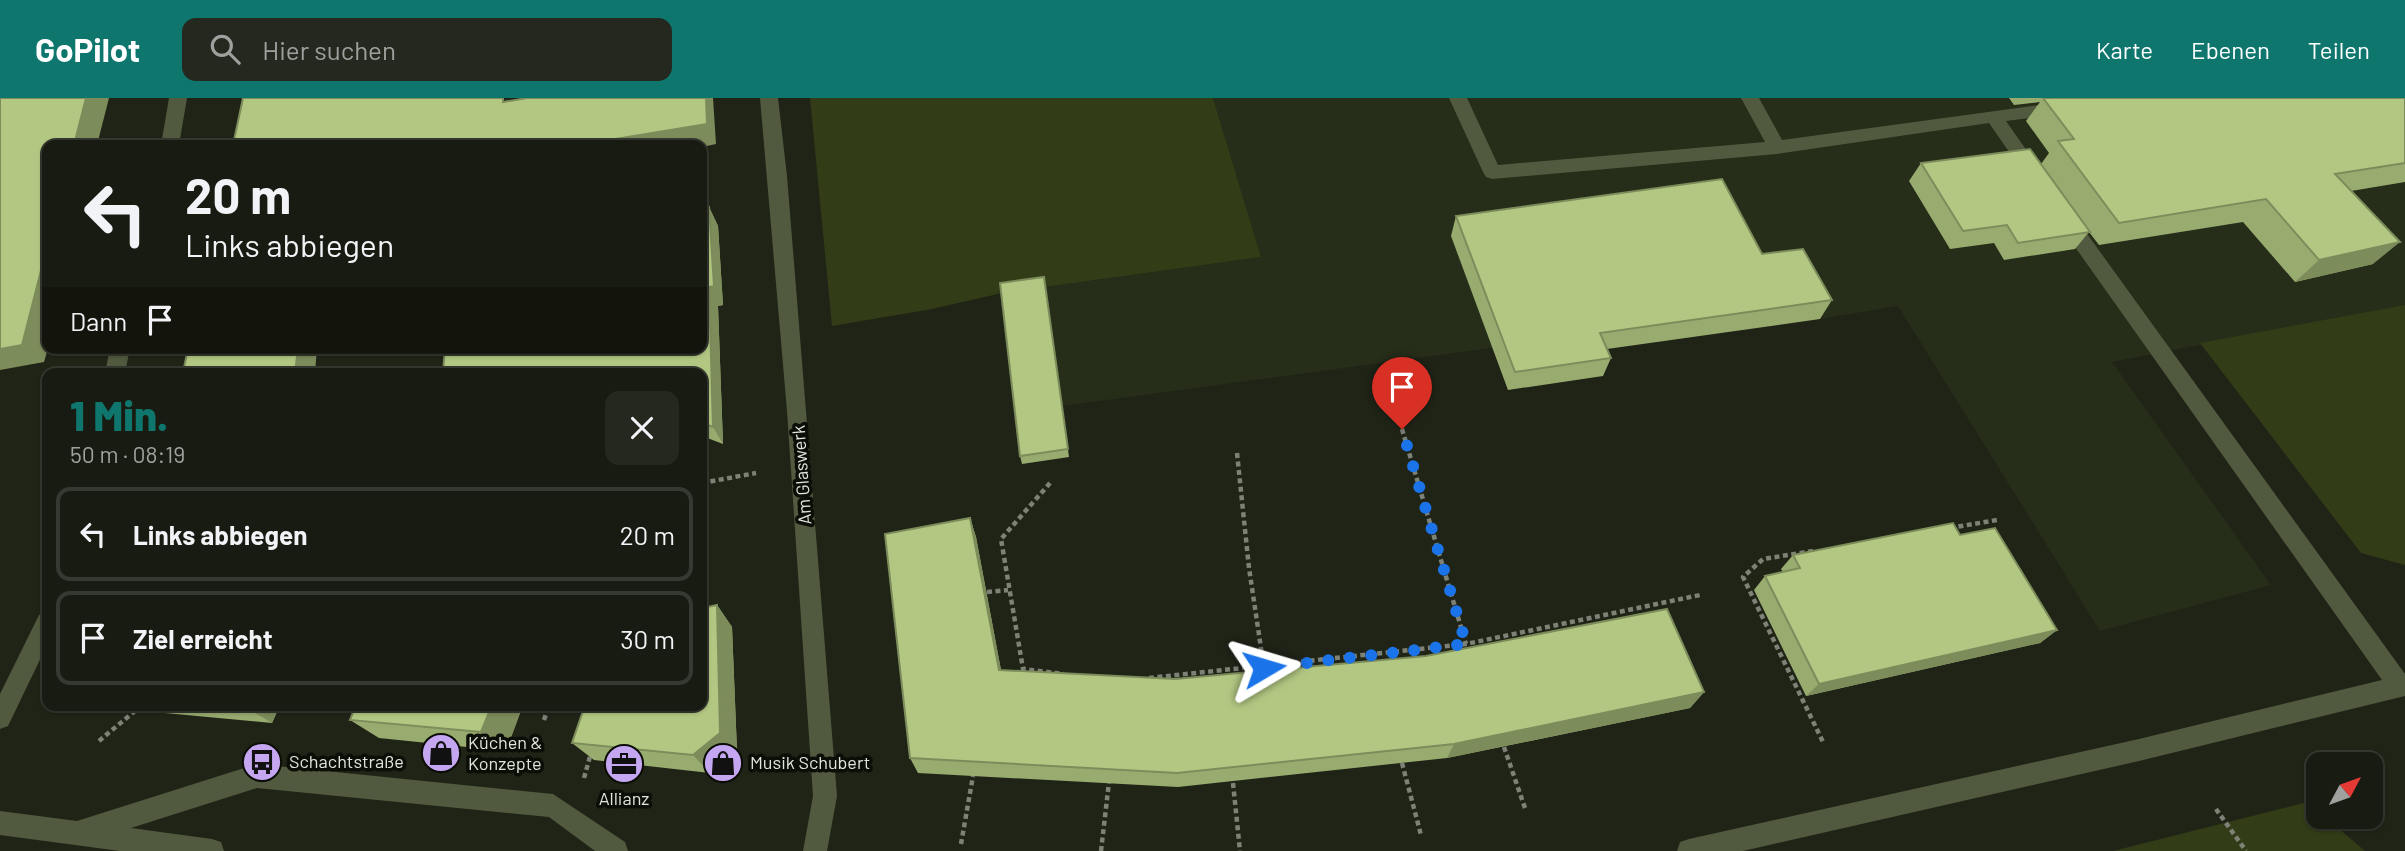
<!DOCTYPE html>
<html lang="de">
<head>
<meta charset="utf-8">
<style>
  :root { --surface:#181b11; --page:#25281f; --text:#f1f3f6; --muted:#9fa19f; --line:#363931; --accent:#0f766e }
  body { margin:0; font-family:Barlow,sans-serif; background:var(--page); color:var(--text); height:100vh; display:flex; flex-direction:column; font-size:26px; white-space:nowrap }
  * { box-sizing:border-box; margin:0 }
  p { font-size:23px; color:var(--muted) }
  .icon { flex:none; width:38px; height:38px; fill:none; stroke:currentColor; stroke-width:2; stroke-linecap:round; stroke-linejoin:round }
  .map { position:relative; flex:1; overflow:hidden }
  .panel { position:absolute; left:42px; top:270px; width:665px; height:343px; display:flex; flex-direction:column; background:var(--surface); border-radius:14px; box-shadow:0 2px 5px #0004,0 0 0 2px var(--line) }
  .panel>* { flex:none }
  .hud { position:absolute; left:42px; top:42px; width:665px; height:214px; border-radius:14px; box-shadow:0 2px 5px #0004,0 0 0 2px var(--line); background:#181b11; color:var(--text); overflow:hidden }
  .needle { width:46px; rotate:49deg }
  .fabs { position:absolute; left:2306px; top:654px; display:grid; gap:14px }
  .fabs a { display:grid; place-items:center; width:77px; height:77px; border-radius:14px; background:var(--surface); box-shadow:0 2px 5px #0004,0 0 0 2px var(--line); font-size:35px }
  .pin { position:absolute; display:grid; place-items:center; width:60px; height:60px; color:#fff; margin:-72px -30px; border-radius:50% 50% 50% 0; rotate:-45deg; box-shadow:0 0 7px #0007 }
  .pin .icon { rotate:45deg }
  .me { position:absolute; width:77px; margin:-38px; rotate:83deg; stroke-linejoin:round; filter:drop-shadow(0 0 5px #0008) }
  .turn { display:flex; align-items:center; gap:24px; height:147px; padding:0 28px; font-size:32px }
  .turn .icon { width:91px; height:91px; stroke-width:2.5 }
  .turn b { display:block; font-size:49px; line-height:60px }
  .then { display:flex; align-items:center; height:66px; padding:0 28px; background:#0003; gap:14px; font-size:26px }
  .round { display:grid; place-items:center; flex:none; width:74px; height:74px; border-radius:14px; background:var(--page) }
  .overview { display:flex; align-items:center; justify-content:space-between; height:119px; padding:0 28px }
  h1 { font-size:42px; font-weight:800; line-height:52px; color:var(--accent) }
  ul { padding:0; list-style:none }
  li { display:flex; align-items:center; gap:21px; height:94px; margin:0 14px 10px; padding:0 14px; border:4px solid var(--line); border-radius:14px }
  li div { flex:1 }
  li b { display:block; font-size:26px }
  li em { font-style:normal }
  header { display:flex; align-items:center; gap:42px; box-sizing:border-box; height:98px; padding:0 35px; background:var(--accent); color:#fff }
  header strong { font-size:33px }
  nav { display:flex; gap:38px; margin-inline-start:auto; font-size:24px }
  .search { width:490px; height:63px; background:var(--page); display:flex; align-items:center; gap:18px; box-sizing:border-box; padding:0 24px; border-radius:14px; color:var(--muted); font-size:26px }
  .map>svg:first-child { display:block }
  .built { fill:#262d19 }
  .green { fill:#323c17 }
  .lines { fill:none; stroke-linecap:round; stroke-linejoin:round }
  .path { stroke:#7d8176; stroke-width:4.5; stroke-dasharray:5 3.5; stroke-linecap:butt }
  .minor { fill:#515a3f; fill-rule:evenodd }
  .wall { fill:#99ac70 }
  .shaded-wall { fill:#7d8c5b }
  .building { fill:#b2c882; stroke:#7d8c5b; stroke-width:2 }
  .route { stroke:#1a73e8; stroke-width:12; stroke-dasharray:0 21.6 }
  .labels { text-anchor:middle; stroke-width:7; stroke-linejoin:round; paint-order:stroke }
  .street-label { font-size:18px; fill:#e2e5dc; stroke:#0b0d07 }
  .poi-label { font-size:18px; fill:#e2e5dc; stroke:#0b0d07; text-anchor:start }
</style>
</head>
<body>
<header>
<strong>GoPilot</strong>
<div class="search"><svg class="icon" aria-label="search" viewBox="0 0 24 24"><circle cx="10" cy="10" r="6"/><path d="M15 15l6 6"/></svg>Hier suchen</div>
<nav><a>Karte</a><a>Ebenen</a><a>Teilen</a></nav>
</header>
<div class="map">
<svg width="2405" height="753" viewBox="0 0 2405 753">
  <rect width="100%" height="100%" fill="#202417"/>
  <path class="built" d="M1213,0h1192v207l-293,57 159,223 -171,46 -202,-325 -78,13 -225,15 -533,72 -17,-119 216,-30z"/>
  <path class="green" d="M810,0h403l48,159 -259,36 -70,16 -100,17z
    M2405,207v260l-44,-12 -161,-210z
    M2308,704l11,10v5h6l40,34h-252z"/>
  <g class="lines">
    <path class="path" d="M1402,331l64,215
      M1237,355l12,115 15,100
      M702,385l54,-10
      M1050,385l-49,56 22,130 41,5
      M1950,430l47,-8
      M1813,453l-50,8 -20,18 81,167
      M987,494l21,-2
      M1149,580l317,-34 234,-49
      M544,622l5,-15
      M99,643l43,-36
      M1504,649l22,64
      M1402,665l19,72
      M584,680l7,-25
      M1233,685l7,68
      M2216,711l30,42
      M961,746l12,-68
      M1101,753l8,-69"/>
    <path class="minor" d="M169,0h18l-8,47h-18z
      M760,0h18l9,78 50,620 -10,55h-24l10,-55 -26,-385z
      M1449,0h18l31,67 267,-23 -24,-44h18l23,42 279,-38 6,2 3,4 -3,4 -6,2 -55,7 37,53 -3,5h-12l-39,-56 -212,31 -285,25 -6,-2 -3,-5z
      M2065,113l7,2 333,461v22l-266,65 -396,90h-66l3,-9 9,-3 450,-100 243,-59 -324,-457 -2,-5 2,-5z
      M110,250h20l-5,25h-20z
      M47,514v33l-39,81 -8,3v-35l39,-79z
      M257,666l296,30 72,48 3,9h-33l-46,-34 -292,-29 -126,40 81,11 9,3 3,9h-104l-120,-16v-24l77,10z"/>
  </g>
  <path class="wall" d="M2009,0h396v84l-54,9 22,73 -78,18 -52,-60 -144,23 -10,-13 -14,17 -71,11 -10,-17 -44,6 -41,-68 12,-18 120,1 8,-11 -23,-32 14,-19 -26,3z
    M709,109l9,19 5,79 -5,1 5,138 -21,-8v-63z
    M1456,118l306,38 70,46 -12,19 -213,30 4,9 -8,18 -95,14 -57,-154z
    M1044,179l25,180 -47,7 -2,-8z
    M970,420l6,19 25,133 174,9 529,13 -14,16 -243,50 -269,29 -260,-14 -8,-15z
    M1960,437l97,95 -17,13 -234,53 -52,-106 11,-14 18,-4 -2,-3 12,-14z
    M717,507l15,22 5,124 -27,22 -116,-13 -22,-17z
    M141,607h139l-8,18 -118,-11z
    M523,607l-17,46 -127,-13 -29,-18z"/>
  <path class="shaded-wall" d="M86,0h23l-12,47h-23z
    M706,0h7l3,46 -14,3v-2h-123z
    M709,109l9,19 5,79 -5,1 5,138 -10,-17 -4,-140z
    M2400,144l-27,22 -78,18 24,-22z
    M47,149l1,101 -4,14 -44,8v-21z
    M298,250h19l-2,25h-20z
    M970,420l6,19 28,149 -5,-16z
    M717,507l15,22 5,124 -27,22 -17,-18z
    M2057,532l-17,13 -234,53 13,-12z
    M1704,594l-14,16 -243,50 7,-14z
    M253,607h27l-8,18 -22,-13z
    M492,607h31l-17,46 -25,-19z"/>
  <path class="building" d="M0,0h86l-12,47h-27v102l-25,98 -22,4z
    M243,0h260v4l24,-4h179l1,26 -128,21h-346z
    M2043,0h362v65l-70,11 65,68 -81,18 -53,-61 -147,24 -61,-82 16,-2z
    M2030,51l60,83 -72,11 -11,-18 -44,6 -42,-68z
    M1722,81l40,75 41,-5 29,51 -232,33 11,25 -96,14 -59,-156z
    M709,109l5,79 -5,1 4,140 -11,-4v-50h-259l2,-25h257v-140z
    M1044,179l24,172 -48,7 -20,-173z
    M188,250h110l-3,25h-112z
    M970,420l29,152 176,9 251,-23 241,-47 37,83 -250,52 -277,29 -267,-15 -25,-224z
    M1953,425l7,12 35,-7 62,102 -238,54 -54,-108 35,-8 -7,-13z
    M717,507l3,128 -27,22 -121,-12 13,-38h117v-97z
    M194,607h59l-3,5z
    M356,607h136l-11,27 -131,-12z"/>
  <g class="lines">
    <path class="route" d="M1264,570l202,-24 -64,-215"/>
  </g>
  <defs>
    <g id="shop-disc" transform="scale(2.0125)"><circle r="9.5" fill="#c5a7f1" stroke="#0b0d07"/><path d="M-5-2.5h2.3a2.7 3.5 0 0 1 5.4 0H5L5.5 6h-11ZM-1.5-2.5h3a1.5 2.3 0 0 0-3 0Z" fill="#111"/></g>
    <g id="bus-disc" transform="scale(2.0125)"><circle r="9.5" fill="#c5a7f1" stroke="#0b0d07"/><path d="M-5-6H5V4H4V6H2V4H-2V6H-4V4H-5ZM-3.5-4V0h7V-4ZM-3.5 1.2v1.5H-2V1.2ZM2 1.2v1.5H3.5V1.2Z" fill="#111"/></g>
    <g id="office-disc" transform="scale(2.0125)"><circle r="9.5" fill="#c5a7f1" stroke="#0b0d07"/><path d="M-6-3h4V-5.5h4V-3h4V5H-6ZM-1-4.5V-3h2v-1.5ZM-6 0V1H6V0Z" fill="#111"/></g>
  </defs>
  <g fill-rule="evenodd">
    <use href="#shop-disc" x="441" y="655"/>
    <use href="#bus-disc" x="262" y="664"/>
    <use href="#shop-disc" x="723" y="665"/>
    <use href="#office-disc" x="624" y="666"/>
  </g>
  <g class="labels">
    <g class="street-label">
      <text transform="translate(802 377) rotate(-94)" y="6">Am Glaswerk</text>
    </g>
    <g class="poi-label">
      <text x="468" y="651">Küchen &amp;<tspan x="468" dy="21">Konzepte</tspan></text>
      <text x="289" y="670">Schachtstraße</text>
      <text x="750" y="671">Musik Schubert</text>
      <text x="624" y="707" text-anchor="middle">Allianz</text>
    </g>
  </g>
</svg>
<div class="fabs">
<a><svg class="needle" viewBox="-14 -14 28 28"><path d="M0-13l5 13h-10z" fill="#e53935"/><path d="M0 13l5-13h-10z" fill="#9fa19f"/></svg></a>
</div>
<div class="pin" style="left:1402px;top:331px;background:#d93025"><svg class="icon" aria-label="arrive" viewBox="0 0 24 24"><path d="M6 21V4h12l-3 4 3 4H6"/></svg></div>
<svg class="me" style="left:1264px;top:570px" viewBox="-20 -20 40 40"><path d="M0-17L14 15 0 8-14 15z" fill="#1a73e8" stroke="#fff" stroke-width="4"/></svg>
<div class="hud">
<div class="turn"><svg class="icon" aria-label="left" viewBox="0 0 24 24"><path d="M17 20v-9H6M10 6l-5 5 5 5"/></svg><div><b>20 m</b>Links abbiegen</div></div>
<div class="then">Dann<svg class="icon" aria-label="arrive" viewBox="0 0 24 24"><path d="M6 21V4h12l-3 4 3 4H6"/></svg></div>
</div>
<section class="panel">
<div class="overview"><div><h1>1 Min.</h1><p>50 m · 08:19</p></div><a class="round"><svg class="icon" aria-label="close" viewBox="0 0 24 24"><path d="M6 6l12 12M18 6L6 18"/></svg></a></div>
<ul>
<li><svg class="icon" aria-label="left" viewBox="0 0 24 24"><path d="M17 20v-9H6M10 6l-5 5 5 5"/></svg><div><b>Links abbiegen</b></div><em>20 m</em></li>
<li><svg class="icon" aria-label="arrive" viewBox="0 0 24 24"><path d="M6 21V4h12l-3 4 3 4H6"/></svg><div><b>Ziel erreicht</b></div><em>30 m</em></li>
</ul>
</section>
</div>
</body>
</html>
